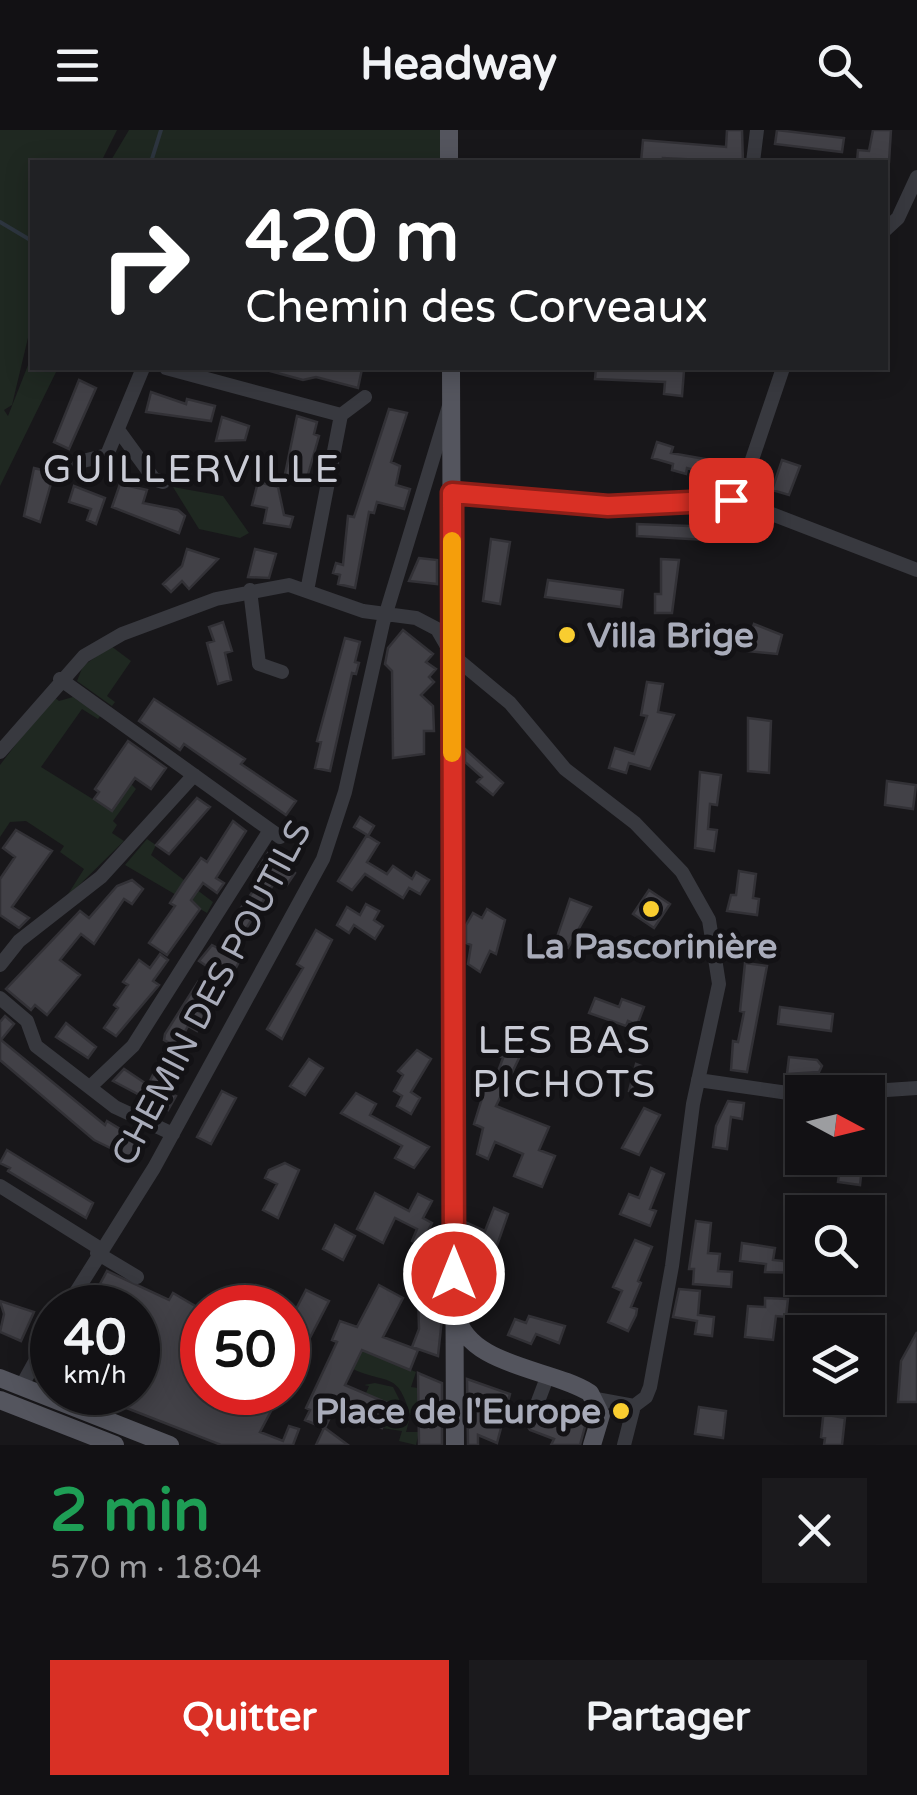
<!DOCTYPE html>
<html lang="fr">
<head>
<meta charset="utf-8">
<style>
  :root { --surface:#121114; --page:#1b1a1d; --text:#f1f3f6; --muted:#9c9da0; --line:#313134; --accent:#d93025 }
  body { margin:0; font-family:"Varela Round",sans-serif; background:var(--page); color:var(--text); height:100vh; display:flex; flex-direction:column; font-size:38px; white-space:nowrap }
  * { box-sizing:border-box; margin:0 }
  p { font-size:32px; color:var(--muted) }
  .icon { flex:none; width:55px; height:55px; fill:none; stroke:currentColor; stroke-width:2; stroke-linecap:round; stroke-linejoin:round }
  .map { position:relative; height:1315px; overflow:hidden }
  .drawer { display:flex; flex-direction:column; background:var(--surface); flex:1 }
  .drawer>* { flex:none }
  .top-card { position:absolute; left:30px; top:30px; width:858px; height:210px; border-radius:0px; box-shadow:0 5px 25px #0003,0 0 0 2px var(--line); background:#202124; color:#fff; overflow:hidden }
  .needle { width:65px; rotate:97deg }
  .fabs { position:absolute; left:785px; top:945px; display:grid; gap:20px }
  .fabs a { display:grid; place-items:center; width:100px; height:100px; border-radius:0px; background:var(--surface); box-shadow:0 5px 25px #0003,0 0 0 2px var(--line); font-size:50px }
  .speed { position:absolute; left:30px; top:1155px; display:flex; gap:20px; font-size:50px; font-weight:700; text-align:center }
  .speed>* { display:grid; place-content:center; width:130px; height:130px; border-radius:50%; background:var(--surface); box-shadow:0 5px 25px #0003,0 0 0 2px var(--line); line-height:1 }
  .speed small { font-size:25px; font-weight:400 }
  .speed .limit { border:15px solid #d22; background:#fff; color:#111 }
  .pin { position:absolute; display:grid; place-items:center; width:85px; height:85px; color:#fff; margin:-42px; border-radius:20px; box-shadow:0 5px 15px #0006 }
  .me { position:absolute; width:110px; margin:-55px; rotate:0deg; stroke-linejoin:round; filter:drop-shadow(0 0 8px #0008) }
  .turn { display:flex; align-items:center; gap:35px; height:210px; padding:0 50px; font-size:45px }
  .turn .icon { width:130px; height:130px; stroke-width:2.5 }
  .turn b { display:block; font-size:70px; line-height:85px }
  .round { display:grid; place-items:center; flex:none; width:105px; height:105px; border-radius:0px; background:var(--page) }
  .head { display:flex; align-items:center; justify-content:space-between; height:170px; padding:0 50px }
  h1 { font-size:60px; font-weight:700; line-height:75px; color:#1e9e55 }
  .primary-button { display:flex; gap:20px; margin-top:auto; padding:20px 50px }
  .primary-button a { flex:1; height:115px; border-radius:0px; background:var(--accent); color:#fff; font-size:40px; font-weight:700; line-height:115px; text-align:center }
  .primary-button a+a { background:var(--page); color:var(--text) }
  header { display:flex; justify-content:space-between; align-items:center; height:130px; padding:0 50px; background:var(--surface); font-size:45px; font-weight:700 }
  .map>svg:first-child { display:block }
  .green { fill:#1f2821 }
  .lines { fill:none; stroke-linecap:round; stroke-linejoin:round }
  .stream { stroke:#2d353f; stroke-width:4 }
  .building { fill:#424147; stroke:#323136; stroke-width:2.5 }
  .minor-tunnel { stroke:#35353a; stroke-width:14; stroke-dasharray:14 7; stroke-linecap:butt }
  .minor { stroke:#38393f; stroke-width:14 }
  .major { stroke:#54555e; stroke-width:18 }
  .route-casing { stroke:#8d1f18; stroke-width:25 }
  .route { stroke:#d93025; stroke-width:18 }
  .slow { stroke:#f59e0b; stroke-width:18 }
  .poi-dot { fill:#f9cd30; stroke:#131215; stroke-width:4 }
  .labels { text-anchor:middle; stroke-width:10; stroke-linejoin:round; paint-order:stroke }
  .poi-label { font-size:35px; font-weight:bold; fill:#a9acba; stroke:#131215; text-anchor:start }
  .street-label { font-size:35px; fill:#a9acba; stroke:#131215 }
  .neighbourhood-label { font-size:38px; letter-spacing:2.5px; fill:#caccd6; stroke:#131215 }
</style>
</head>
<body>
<header><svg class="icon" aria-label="menu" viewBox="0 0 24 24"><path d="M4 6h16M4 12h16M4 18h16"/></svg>Headway<svg class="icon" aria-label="search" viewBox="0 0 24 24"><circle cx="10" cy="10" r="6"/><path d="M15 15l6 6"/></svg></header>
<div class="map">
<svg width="917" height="1315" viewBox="0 0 917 1315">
  <rect width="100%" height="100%" fill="#18171a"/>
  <path class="green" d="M0,0h117l-16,32h-69v159l-20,84 -8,5 4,6 24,-61v13h26l-58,118z
    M129,0h312v32h-331z
    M173,357l50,9 26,37 -9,5 -41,-9z
    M111,516l20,15 -24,35 8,6 -3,4 -35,-25 6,-15z
    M53,566l6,5 14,-4 28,18 -3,4 -16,-10 -41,58 71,44 19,-27 5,5 -23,32 4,4 -5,8 12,8 -59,58 19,-30 -24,-17 4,-6 -38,-25 -16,1 -10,15v-72z
    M147,709l9,6 -5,10 62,47 -6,11 -82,-48z
    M362,1220l54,22 -5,15 7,1 1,28 -9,-1c-12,-45 -23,-30 -57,-46z
    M375,1253l18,4 8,16 -2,13 10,5 -3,11h13l-3,13 -17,-4 3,-10 -20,-3 10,-23 -26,-12 3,-7 -5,-1z"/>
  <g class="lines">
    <path class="stream" d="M151,32l10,-32
      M0,92l32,19"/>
  </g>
  <path class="building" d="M727,0h15l1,32 -80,-4v4h-22l2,-22 83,7z
    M777,0l67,8 -2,14 -67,-8z
    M873,0h18l-2,32 -32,-1 1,-11 11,1z
    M270,238h86l6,1 -4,19 -42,-11 -13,3 -33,-9z
    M596,238l88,3 -2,25 -18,-2 1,-12 -70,-3z
    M79,250l17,8 -27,61 -15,-7z
    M151,262l35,12 1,-5 28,7 -4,15 -65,-9z
    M389,279l18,4 -16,49 9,4 -4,19 14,4 -6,20 -27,-7 -3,11 -5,-1 -14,76 -17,-4 2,-9 -7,-2 3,-10 7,2 5,-49 6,1z
    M297,286l20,6 -3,12 5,2 -14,49 -21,-6z
    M222,287l27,9 -4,14 -29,1z
    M657,312l16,5 -2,6 45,8 -4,14 -25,-7 -1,6 -14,-4 1,-6 -21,-6z
    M782,330l18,6 -11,29 -17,-5z
    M34,338l20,5 -14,49 -16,-6z
    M258,352l20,5 6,28 9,2 -3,10 -26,-4 3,-15 -15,-3z
    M120,354l27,6 -4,13 35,7 7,6 -6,17 -67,-26z
    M74,356l31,12 -9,26 -9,-4 4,-11 -22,-7z
    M707,390h19l-1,16 -19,-1v5l-69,-4v-12l53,2z
    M491,409l19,3 -10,62 -17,-3z
    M187,419l31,10 -29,30 -7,-8 -11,11 -8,-8 19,-18z
    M255,419l21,5 -7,24 -21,-1z
    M419,428l18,2v24l-28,-3z
    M661,429l18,1 -7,53h-17v-19h6z
    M548,450l75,10 -2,17 -76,-10z
    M223,492l9,29 -7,2 6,27 -13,4 -11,-41 7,-2 -5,-14z
    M754,494l28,11 -5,19 -30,-3 2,-9 -9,-2 4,-12 8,2z
    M403,500l30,24 -7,8 10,7 -7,8 5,5 -13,13 12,11 1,25h-10v23l-31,4 -1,-87 -7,-7 3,-16z
    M345,508l15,4 -5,20 4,1 -3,11 -4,-1 -22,98 -15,-3 6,-26 -4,-1z
    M647,552l16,2 -5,28 16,3 -24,54 -21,-6 -3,10 -17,-5 6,-20 19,6 13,-38 -6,-1z
    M154,569l91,60 -4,5 55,37 -10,14 -102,-71 -4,6 -41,-29z
    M748,588l23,3 -2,52 -21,-2z
    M128,611l38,27 -15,21 -16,-11 -23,33 -18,-12 5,-7 -4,-3z
    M465,619l38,34 -10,12 -16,-13 5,-5 -17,-15z
    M700,642l21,3 -4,30 -7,-1 -2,25 9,1 -3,21 -19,-3z
    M887,651l29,4 -3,24 -28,-4z
    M197,668l13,9 -41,47 -13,-9z
    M360,687l14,9 -6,10 11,7 -12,19 20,12 6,-8 19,13 4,-7 13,8 -9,14 -11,-6 -6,10 -38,-24 -13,16 -14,-9 29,-46 -13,-8z
    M233,691l13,10 -30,47 8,5 -7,10 -14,-10 -12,17 9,9 -33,46 -18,-12 26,-37 -5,-3 13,-20 18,-25 6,4z
    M16,700l36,21 -40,56 17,11 -10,10 -19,-13v-36l15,-22 -12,-9z
    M268,723l27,20 -8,12 -11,-5 -30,49 -13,-10 34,-47 -8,-5z
    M739,741l17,3 -3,24 6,1 -2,16 -30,-4 4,-16h5z
    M132,750l11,9 -11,15 -8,-5 -30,45 -13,-10 -21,26 20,15 -33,40 -12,-10 -4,5 -25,-21 74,-78 9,7 28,-32z
    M649,760l21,14 -16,24 -21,-14z
    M570,769l21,8 -23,41 -13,-5z
    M366,774l13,7 -5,9 9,6 -8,13 -21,-14 -5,8 -12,-8 10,-18 13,8z
    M487,779l18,11 -9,34 -6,-3 -10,21 -12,-8 3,-19 -5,-2v-18l7,-12 9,5z
    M316,800l16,10 -50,99 -15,-10 36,-61 -6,-4z
    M212,815l28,15 -11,21 -30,-20z
    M160,824l8,6 -15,21 6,4 -43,51 -12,-8 14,-20 -4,-3 14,-20 -5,-3 16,-22 11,8z
    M745,833l22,3 -20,106 -16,-2 2,-29 5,1 6,-30 -4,-1z
    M198,852l12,7 -12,22 7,4 -8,16 -9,-5 -11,21 -13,-7 1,-6z
    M595,868l24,9 3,-8 22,8 -7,18 -9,-4 -2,5 -37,-13z
    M780,877l53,7 -2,17 -53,-7z
    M5,886l9,8 -13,16 104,85 2,-4 31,19 4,8 -7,12 -41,-20 -94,-80v-38z
    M66,893l30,24 -8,11 -32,-21z
    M508,894l15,7 -9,21 7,2 -25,52 53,21 -10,23 16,6 -13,31 -28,-11 9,-22 -28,-12 -7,17 -11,-5 6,-26 -9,-4 14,-45 6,3 9,-24 -4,-2z
    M165,920l12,7 -16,31 15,8 -8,14 -55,-29 11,-12 24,16z
    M417,920l14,9 -20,33 9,6 -9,16 -14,-8 5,-10 -8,-5 9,-16 -5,-4z
    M789,927l28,3 5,6 -3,6 -32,2z
    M309,929l14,9 -18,27 -15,-9z
    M636,934l18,7 -11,26 -14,-6z
    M222,961l14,7 -25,46 -14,-7z
    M356,963l20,11 -6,11 59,32 -15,21 -19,-10 7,-12 -61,-33z
    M728,971l16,2 -2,16 -11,-2 -4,32 -14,-2 3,-21z
    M644,978l16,7 -21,40 -17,-7z
    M7,1020l86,53 -7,15 -78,-47 2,-3 -10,-5z
    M841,1028h22l-3,27 -22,-3z
    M285,1033l14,7 -21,48 -15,-8 14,-26 -12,-6 4,-8z
    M651,1038l13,6 -14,35 6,2 -6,15 -30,-12 9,-20 10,4z
    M375,1063l34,18 9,-17 14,7 -9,17 9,5 -5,10 8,4 -11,26 18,9 -17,37 17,9 -4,38 -26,-9 7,-18 -2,-69 -6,-3 7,-13 -6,-3 5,-12 -22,-11 -12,25 -26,-14z
    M494,1078l14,6 -21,60 15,6 -4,10 -15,-6 -6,17 -10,-3v-75l18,8z
    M696,1091l15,2 -3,30 12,1 -2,17 14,1 -1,15 -38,-3 1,-15h-5z
    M335,1095l20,11 -12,24 -20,-11z
    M635,1110l17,7 -14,34 3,2 -10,24 6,2 -1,6 -8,16 -20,-9 14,-31 -9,-4z
    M742,1113l33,5 -2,12 29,3v10l-37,-1 1,-8 -26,-3z
    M107,1141l62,29 4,-7 29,17v82h79l-21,40 23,9 6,-15 10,3 -6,16h-72l-133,-52 50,-1v-28l14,-24 -14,-8v-24h-51z
    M379,1155l24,13 -20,39 35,13 -8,20 -48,-20 -17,35 47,20 -10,23 -47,-21 -10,21 23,17h-32l8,-17 -19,-8 5,-10 -4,-2 31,-66 -5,-2 8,-19 17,6z
    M679,1159l21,2 -2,24 16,2 -2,19 -17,-2 2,-13 -24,-4z
    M306,1160l23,11 -41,79v-71l6,4z
    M765,1168l23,1 -2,18 -10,-1 -3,24 -28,-3 3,-31 17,1z
    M0,1171l34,11 -13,29 -21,-9 4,-18z
    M529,1186l36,10 -6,17 -23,-9 -5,10 -23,-9 7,-16 11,4z
    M917,1202v70h-19l3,-41z
    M418,1243l24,10v62h-23z
    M467,1249l43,15 -13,49 -19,-8v10h-10z
    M825,1268h8v18l12,2 -3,27h-18l1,-7 -4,-1z
    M699,1277l27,4 -3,27 -28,-4z
    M547,1278l39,15 -6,22h-29l3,-6 -24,-9 -4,-6 5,-12 9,2z"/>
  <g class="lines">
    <path class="minor-tunnel" d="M528,1295l9,-21"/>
    <path class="minor" d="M753,32l4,-32
      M885,100l13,-12 19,-41
      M166,238l175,47 -34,176
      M341,285l24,-18
      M119,301l35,48 9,3
      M75,333l32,-8 36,-87
      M452,363l157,14 129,-6 179,69
      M738,371l45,-133
      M250,460l9,74 23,8
      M60,549l220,158
      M0,622l84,-96 38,-22 94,-35 73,-14 74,26 53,7 21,11 15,26 58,48 55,66 70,54 47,49 27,48 10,64 -26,120 -21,162 -22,121 -4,10 -12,9 -38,-7
      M0,835l19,-24 82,-64 93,-102
      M0,868l27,23 9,25 79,61 58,27
      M698,950l104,15
      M91,956l42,-40 137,-216
      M857,962l60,-4
      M0,1056l99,62
      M97,1123l40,24
      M66,1178l88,-140 169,-309 22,-67 38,-169 66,-217
      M21,1257l31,-56
      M537,1274l11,-29
      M624,1315l10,-39"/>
    <path class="major" d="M449,0v32
      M451,238l4,1077
      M456,1184c12,53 95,54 134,79l11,22 -9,30
      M0,1248l170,67
      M0,1270l115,45"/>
  </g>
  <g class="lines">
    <g class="route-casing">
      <path id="route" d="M454,1144l-2,-781 156,13 123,-6"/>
    </g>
    <use href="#route" class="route"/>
    <path class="slow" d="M452,411v212"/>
  </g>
  <g class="poi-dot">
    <circle cx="567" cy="505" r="10"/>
    <circle cx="651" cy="779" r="10"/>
    <circle cx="621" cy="1281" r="10"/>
  </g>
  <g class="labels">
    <g class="poi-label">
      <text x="587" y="517">Villa Brige</text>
      <text x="651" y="828" text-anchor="middle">La Pascorinière</text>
      <text x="601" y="1293" text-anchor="end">Place de l'Europe</text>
    </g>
    <g class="street-label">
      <text transform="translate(211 863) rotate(-62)" y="12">CHEMIN DES POUTILS</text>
    </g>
    <g class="neighbourhood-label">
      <text x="192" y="352">GUILLERVILLE</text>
      <text x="565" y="923">LES BAS<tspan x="565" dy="44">PICHOTS</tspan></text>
    </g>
  </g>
</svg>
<div class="fabs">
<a><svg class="needle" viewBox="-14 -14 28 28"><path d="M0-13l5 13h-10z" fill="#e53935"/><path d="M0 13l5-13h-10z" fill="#9c9da0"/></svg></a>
<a><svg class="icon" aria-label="search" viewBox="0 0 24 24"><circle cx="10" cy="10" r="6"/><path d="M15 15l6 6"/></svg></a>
<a><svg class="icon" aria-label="layers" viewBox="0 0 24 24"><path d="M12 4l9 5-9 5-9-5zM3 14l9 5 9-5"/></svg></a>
</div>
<div class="speed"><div>40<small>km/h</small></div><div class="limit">50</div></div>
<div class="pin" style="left:731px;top:370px;background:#d93025"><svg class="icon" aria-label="arrive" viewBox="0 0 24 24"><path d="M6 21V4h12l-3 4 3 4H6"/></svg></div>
<svg class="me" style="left:454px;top:1144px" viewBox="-20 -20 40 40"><circle r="17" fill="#d93025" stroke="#fff" stroke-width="3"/><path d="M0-11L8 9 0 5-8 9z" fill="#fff"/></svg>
<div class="top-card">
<div class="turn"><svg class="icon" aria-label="right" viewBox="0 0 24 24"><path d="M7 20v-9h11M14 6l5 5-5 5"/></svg><div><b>420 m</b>Chemin des Corveaux</div></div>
</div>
</div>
<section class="drawer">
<div class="head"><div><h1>2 min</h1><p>570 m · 18:04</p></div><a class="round"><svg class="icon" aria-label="close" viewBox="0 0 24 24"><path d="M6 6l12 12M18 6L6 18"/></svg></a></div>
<div class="primary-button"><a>Quitter</a><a>Partager</a></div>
</section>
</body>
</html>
